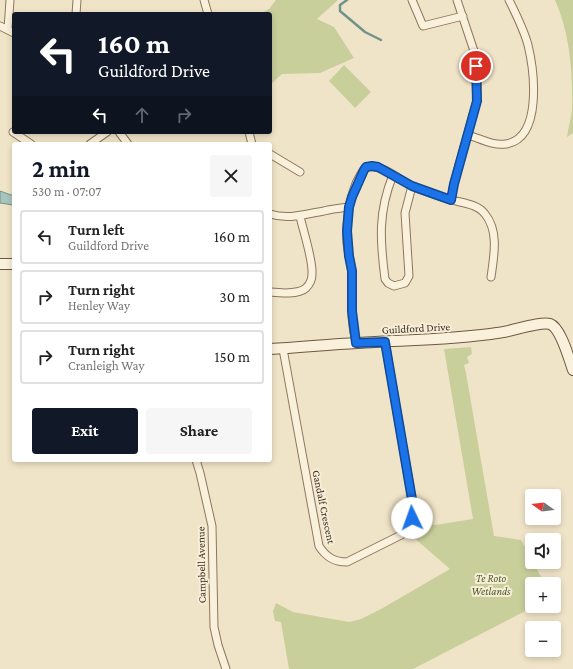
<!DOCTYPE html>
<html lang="en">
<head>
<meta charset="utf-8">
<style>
  :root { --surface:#fff; --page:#f6f6f6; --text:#222; --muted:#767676; --line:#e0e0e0; --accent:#111827 }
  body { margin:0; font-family:"Crimson Pro",serif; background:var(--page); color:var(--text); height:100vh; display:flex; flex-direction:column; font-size:15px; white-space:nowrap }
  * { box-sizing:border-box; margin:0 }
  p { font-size:13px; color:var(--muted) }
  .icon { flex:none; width:22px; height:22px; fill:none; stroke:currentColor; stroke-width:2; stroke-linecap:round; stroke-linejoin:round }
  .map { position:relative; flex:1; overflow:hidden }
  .drawer { position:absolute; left:12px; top:142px; width:260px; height:320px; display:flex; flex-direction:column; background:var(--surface); border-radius:4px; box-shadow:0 2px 6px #0003 }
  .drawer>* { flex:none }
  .hud { position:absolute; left:12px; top:12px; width:260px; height:122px; border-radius:4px; box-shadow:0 2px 6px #0003; background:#111827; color:#fff; overflow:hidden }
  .needle { width:26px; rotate:284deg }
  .fabs { position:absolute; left:525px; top:489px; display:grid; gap:8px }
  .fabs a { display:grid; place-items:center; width:36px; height:36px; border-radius:4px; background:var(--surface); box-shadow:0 2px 6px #0003; font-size:20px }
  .pin { position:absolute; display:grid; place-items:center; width:34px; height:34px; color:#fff; margin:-17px; border:2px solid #fff; border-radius:50%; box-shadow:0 1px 4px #0007 }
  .me { position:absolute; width:44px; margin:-22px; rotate:357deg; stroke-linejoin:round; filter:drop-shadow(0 0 3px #0008) }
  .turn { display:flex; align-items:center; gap:14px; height:84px; padding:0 20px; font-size:18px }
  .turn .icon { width:52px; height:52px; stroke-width:2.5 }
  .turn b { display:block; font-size:28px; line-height:34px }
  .lanes { display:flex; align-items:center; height:38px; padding:0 20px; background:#0003; justify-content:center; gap:20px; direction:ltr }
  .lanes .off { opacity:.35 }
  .round { display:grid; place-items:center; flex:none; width:42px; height:42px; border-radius:4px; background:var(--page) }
  .summary { display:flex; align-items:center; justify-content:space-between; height:68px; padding:0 20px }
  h1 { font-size:24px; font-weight:700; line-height:30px; color:var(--accent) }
  .primary-button { display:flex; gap:8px; margin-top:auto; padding:8px 20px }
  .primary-button a { flex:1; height:46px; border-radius:4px; background:var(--accent); color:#fff; font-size:16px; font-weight:700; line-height:46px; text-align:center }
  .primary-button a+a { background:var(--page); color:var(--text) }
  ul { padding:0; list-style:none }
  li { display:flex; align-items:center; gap:12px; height:54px; margin:0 8px 6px; padding:0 12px; border:2px solid var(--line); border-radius:4px }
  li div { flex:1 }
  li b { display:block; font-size:15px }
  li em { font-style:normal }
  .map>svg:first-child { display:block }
  .green { fill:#c9cf9b }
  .water { fill:#a9c4bc; stroke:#6f938a }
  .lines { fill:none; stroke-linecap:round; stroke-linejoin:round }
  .stream { stroke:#6f938a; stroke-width:2.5 }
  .street-casing { stroke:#8d765c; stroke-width:9 }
  .secondary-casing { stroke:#6f573f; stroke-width:12 }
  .street { stroke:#faf1dc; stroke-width:7 }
  .secondary { stroke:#faf1dc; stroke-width:10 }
  .route-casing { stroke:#114b97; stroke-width:10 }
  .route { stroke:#1a73e8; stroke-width:7 }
  .labels { text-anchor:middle; stroke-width:4; stroke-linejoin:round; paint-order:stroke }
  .street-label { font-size:11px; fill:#3d2e20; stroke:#f7eed8 }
  .park-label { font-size:11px; font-style:italic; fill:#4d5a26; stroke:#f7eed8 }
</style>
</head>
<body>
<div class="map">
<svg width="573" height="669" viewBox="0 0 573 669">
  <rect width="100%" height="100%" fill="#f0e4c8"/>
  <path class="green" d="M276,0h62l-21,19 17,8 20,31 -34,15 -38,1 -11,10 -1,-4v-66h-9l8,-5z
    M555,0h18v133l-6,4c1,-9 4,-18 5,-27 1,-37 -2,-76 -17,-110z
    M344,65l27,27 -16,16 -26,-27z
    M471,347l1,7 -5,3 2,6 -5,2 2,8 28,163 27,4 24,44h-13v22h3l-122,63h-124l-8,-47 -6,-1 -2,-10 3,-8 17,9 56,10 12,-3 20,-10 69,-40 -38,-33 3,-4 6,-11 14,4 38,-6 -29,-170z"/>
  <path class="water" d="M0,191l14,5 -1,9 -13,-2z"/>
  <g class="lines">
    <path class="stream" d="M347,0l-7,5v6l25,21 16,8"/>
    <g class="street-casing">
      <path id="street" d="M204,0l4,14
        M412,0l11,26 40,-10
        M76,14l1,-14
        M0,26l14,7
        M8,29l2,-29
        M13,132l18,12
        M119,132l9,12
        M249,132l3,12
        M468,135c13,4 25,11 38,9 37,-6 28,-74 22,-99 -4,-15 -12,-31 -19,-45
        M90,144l17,-12
        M270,154l30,18
        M393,175c-15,37 -13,65 -8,104l3,4 6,3 11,-3 4,-7 -4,-63 7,-27
        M451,200l3,-17 23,-82v-20l-3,-30 -17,-51
        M270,214c19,6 35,0 54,-3 8,-2 17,-3 25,-4
        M270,292c10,1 28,3 36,-4 4,-4 6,-9 6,-14 1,-15 -9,-43 -12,-58
        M356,343c-2,-10 -4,-20 -4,-30 -1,-14 1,-27 0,-40 -1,-10 -4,-20 -5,-30 -1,-24 3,-58 19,-76 17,-4 35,15 50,21 11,4 22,8 32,11 12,4 29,4 37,15 14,17 9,42 6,63
        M283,349l36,197c7,11 15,16 28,16l54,-27 9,-12 4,-12 -29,-169
        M196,460l4,13 12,53 2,101 4,18 8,24"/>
    </g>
    <g class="secondary-casing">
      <path id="secondary" d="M0,264h14
        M270,349c29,-1 58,-5 88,-6 46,-3 93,-3 139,-10 13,-1 43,-12 53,-9 11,4 19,35 23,46"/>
    </g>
    <use href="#street" class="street"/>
    <use href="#secondary" class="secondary"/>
  </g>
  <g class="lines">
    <g class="route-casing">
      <path id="route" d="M412,518l2,-7 -29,-169 -29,1 -4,-32v-40l-3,-15 -2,-25 2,-24 3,-10 12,-27 2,-3 6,-1 6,1 34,19 39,14 3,-16 23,-83 -1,-35"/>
    </g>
    <use href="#route" class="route"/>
  </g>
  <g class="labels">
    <g class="street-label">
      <text transform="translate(416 328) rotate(-3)" y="4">Guildford Drive</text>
      <text transform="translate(324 507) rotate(78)" y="4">Gandalf Crescent</text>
      <text transform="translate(201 565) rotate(-91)" y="4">Campbell Avenue</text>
    </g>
    <g class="park-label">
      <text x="491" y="582">Te Roto<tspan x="491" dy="13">Wetlands</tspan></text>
    </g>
  </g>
</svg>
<div class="fabs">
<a><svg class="needle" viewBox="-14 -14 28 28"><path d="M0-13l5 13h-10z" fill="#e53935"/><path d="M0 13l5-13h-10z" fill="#767676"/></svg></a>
<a><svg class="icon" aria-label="sound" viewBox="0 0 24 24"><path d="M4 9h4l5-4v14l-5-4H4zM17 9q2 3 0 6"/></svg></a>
<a>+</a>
<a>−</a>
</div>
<div class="pin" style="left:476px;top:66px;background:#d93025"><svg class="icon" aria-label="arrive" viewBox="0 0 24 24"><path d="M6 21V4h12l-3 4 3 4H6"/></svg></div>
<svg class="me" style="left:412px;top:518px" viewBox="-20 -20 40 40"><circle r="19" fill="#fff"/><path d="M0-13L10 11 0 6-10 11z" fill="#1a73e8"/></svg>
<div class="hud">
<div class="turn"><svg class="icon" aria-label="left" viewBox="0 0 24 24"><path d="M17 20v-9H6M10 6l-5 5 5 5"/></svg><div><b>160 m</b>Guildford Drive</div></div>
<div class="lanes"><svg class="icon" aria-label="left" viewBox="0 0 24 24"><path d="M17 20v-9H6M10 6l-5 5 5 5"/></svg><svg class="icon off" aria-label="ahead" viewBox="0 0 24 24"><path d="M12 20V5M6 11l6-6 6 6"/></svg><svg class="icon off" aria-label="right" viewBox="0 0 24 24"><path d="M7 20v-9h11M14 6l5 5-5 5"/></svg></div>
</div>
<section class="drawer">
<div class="summary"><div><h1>2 min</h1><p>530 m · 07:07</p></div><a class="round"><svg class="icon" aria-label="close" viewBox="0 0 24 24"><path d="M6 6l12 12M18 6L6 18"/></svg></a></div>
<ul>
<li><svg class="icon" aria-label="left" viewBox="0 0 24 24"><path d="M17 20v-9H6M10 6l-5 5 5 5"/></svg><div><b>Turn left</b><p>Guildford Drive</p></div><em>160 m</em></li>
<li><svg class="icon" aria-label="right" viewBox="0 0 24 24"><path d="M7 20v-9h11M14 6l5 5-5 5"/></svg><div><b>Turn right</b><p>Henley Way</p></div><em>30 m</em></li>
<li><svg class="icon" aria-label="right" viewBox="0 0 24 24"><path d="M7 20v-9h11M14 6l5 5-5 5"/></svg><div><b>Turn right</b><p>Cranleigh Way</p></div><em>150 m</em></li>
</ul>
<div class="primary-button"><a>Exit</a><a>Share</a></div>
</section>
</div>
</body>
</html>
